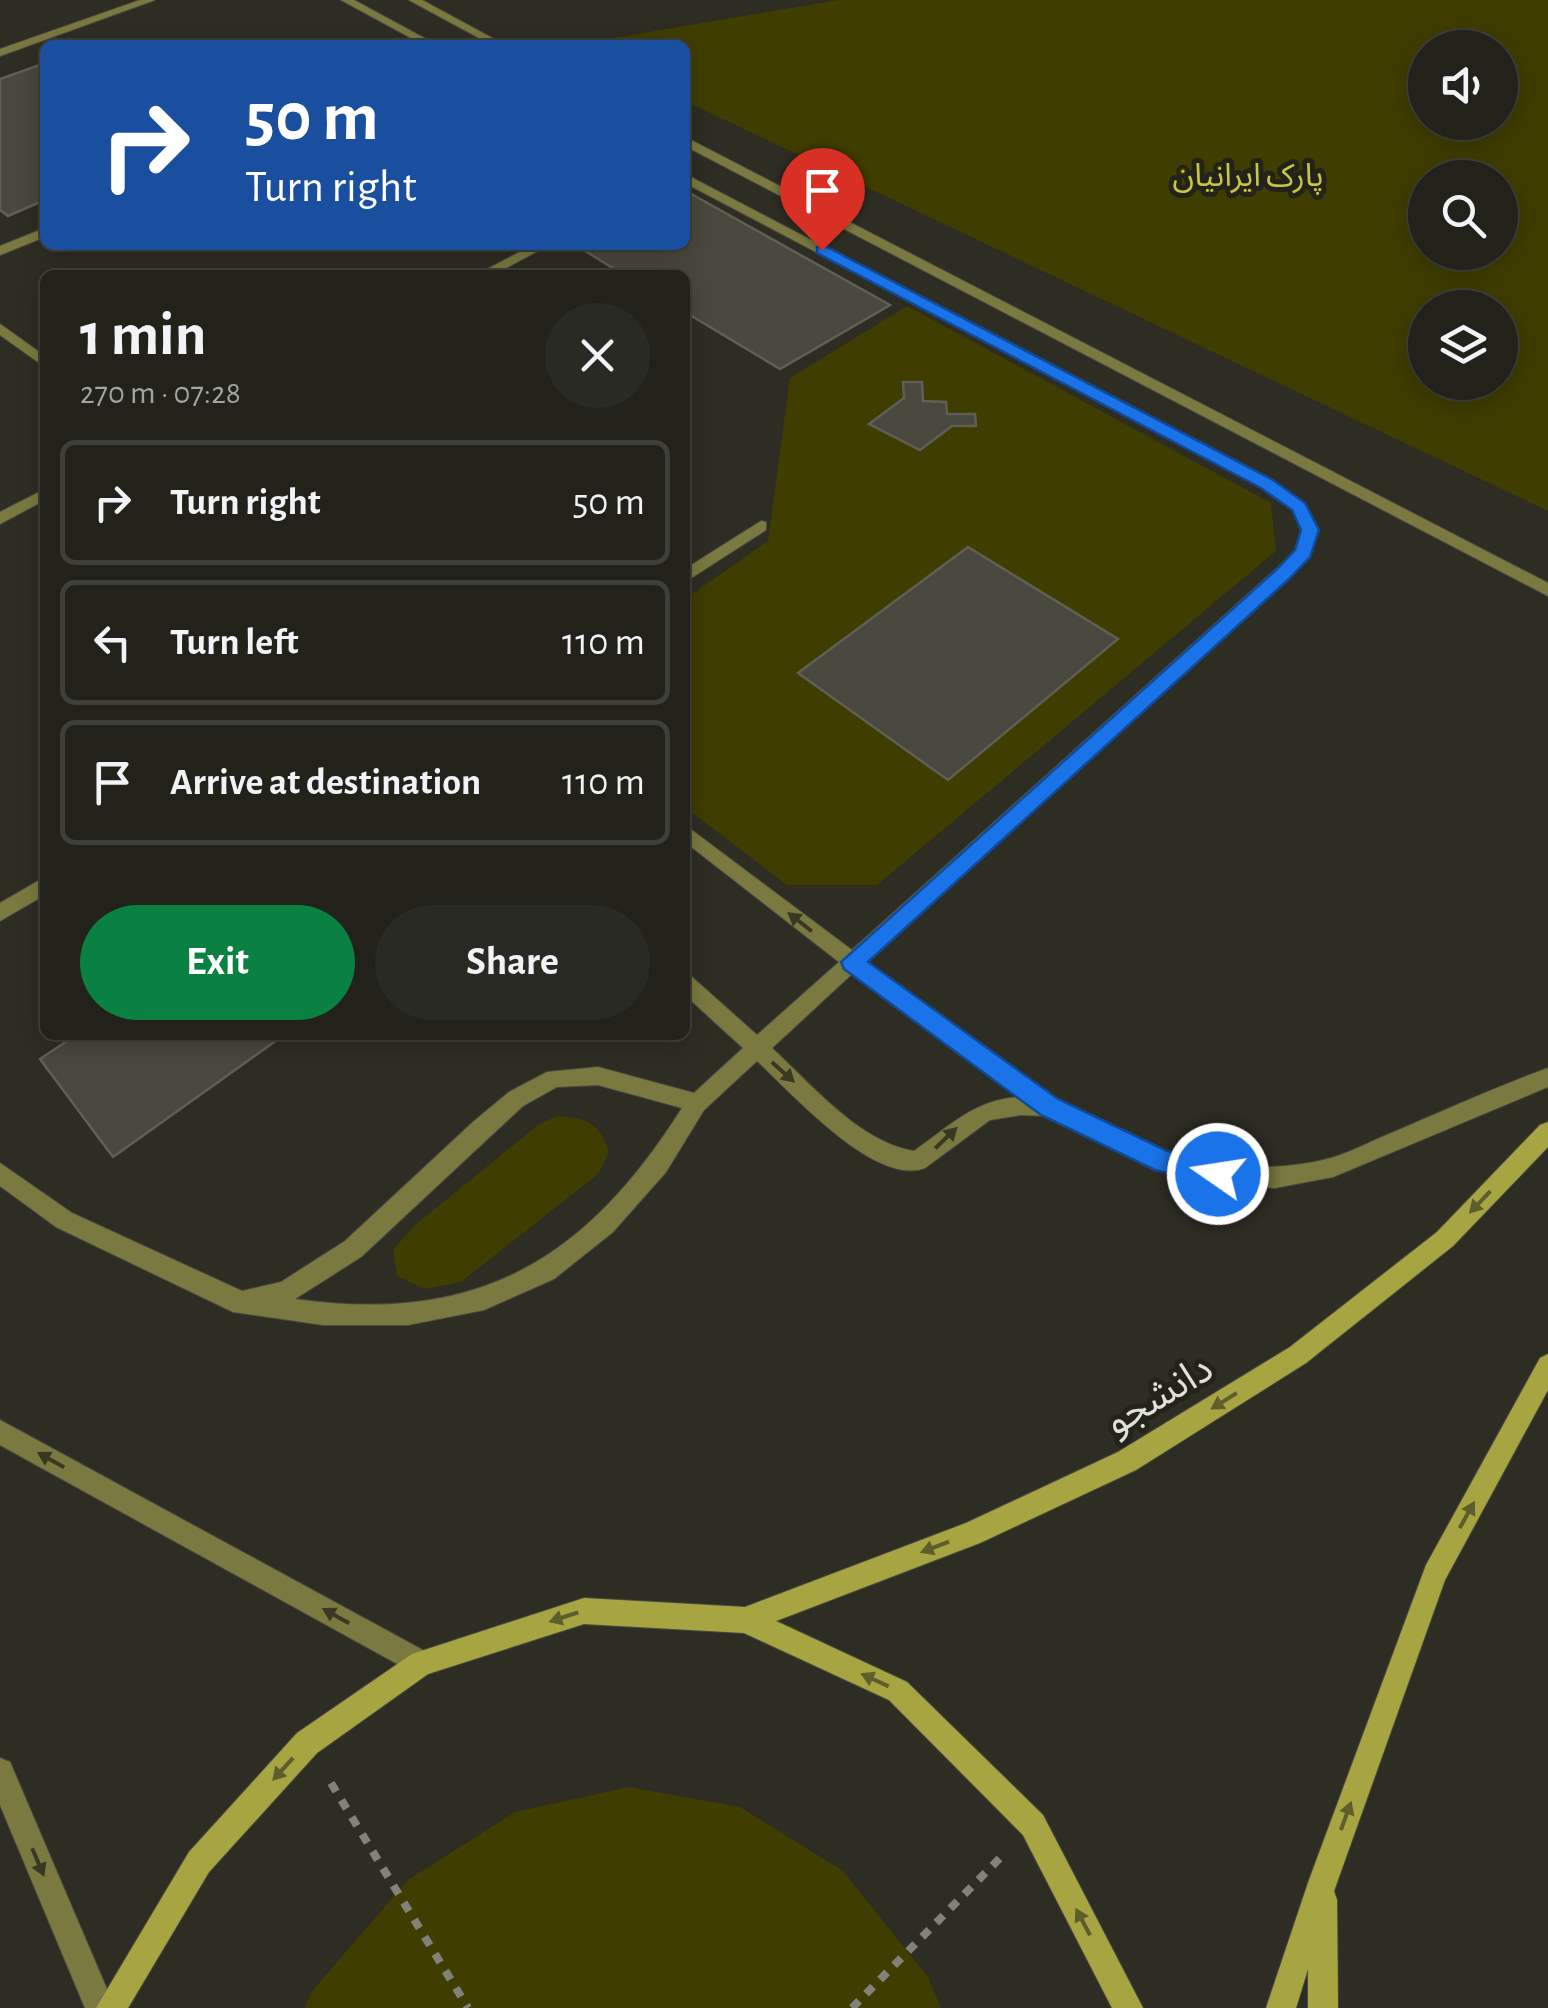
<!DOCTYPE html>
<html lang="en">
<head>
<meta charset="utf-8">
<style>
  :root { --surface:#22221b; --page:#2a2a24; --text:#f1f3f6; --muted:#a2a4a3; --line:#3f3f3a; --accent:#0b8043 }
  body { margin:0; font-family:"Alegreya Sans","Noto Sans Arabic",sans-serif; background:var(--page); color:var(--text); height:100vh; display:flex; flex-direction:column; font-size:38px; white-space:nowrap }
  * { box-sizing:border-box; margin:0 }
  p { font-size:32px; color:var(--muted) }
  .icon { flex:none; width:55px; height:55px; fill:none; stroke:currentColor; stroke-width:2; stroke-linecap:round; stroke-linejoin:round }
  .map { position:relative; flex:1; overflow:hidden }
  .sheet { position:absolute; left:40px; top:270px; width:650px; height:770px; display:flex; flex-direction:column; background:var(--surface); border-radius:15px; box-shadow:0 5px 25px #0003,0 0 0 2px var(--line) }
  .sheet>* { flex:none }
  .banner { position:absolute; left:40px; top:40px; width:650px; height:210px; border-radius:15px; box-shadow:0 5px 25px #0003,0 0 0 2px var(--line); background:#1a4fa0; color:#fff; overflow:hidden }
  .fabs { position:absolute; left:1408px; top:30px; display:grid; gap:20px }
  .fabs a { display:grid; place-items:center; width:110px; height:110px; border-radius:50%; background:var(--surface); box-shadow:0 5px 25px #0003,0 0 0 2px var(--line); font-size:50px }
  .pin { position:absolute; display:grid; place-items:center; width:85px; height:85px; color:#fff; margin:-102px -42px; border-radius:50% 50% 50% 0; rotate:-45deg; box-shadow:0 0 10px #0007 }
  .pin .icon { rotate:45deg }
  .me { position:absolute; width:110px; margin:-55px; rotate:283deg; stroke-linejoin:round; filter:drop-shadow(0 0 8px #0008) }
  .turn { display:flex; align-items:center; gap:35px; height:210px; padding:0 40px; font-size:45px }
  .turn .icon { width:130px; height:130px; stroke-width:2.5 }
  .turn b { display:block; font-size:70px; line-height:85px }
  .round { display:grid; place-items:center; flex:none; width:105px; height:105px; border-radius:52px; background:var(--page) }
  .overview { display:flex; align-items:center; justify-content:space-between; height:170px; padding:0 40px }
  h1 { font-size:60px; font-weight:700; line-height:75px }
  .cta { display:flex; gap:20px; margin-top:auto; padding:20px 40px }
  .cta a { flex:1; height:115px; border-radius:60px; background:var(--accent); color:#fff; font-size:40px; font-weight:700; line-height:115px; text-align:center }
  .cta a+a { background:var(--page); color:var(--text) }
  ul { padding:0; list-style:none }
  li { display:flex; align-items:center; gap:30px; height:125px; margin:0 20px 15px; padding:0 20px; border:5px solid var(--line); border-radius:15px }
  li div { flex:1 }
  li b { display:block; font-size:38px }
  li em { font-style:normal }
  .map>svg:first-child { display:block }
  .green { fill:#3f3d00; fill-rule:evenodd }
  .building { fill:#48483e; stroke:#5f5f54; stroke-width:2.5 }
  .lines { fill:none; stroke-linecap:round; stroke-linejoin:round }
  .lane-casing { stroke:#4a4a41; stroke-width:2 }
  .street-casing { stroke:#4a4a41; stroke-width:2 }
  .secondary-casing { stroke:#4a4a41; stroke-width:2 }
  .path { stroke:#82827b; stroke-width:8; stroke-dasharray:10 10; stroke-linecap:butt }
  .lane { fill:#7a793f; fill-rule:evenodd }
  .street { fill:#7a793f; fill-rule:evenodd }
  .secondary { fill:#a7a442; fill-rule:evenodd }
  .oneway { fill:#393823 }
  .oneway2 { fill:#5e5d2c }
  .route { fill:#1a73e8; stroke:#114b97; stroke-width:2.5 }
  .labels { text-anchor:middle; stroke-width:10; stroke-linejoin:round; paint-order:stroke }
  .far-park-label { font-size:32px; fill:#c9c646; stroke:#23231a }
  .street-label { font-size:40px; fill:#e0e0da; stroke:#23231a }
</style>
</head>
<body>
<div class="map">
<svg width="1548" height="2008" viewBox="0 0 1548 2008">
  <rect width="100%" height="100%" fill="#2d2d24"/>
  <path class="green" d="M838,0h710v511l-863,-410v-56h-113zM1425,48h75v74h-75zM1425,178h75v74h-75zM1425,308h75v74h-75z
    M907,306l364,197 5,48 -399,334h-90l-102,-78v-208l83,-58 22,-163z
    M557,1116c29,2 43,6 52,36l-11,22 -137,108 -36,7 -28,-13 -4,-26 21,-24 124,-101z
    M629,1787l111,20 103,64 85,106 13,31h-637l9,-18 95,-110 107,-68z"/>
  <path class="building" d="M45,63v137l-37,16 -8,-6v-131z
    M686,191l204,114 -110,64 -95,-57v-37h-61l-47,-29 108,-1z
    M903,382h19l1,19 23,1 1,12h28l1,12h-24l-32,24 -51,-26 35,-26z
    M968,547l150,92 -170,141 -150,-107z
    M76,1035h208l-171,122 -73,-98z"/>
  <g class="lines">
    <g class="lane-casing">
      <path id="lane" d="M140,0h15l-155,56v-7z
        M341,0h13l83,45h-13z
        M685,174l587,307 32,22 14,27 -9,27 -442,404c126,97 292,244 464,197 21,-6 42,-18 63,-26 51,-22 102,-45 154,-64v19l-215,90 -58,11 -56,-4 -55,-12 -116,-56 -27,-1 -31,5 -65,48c-50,19 -134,-76 -168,-107l-53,49 -38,62 -53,60 -59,47 -70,31 -76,15h-85l-90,-13 -177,-85 -56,-41v-23l72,50 170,78 39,-9 64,-41 128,-119 36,-30 38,-20 51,-5 96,26 49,-45 -58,-53v-20l7,2 65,58 82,-73 -154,-120v-17l167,125 444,-399 6,-21 -9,-20 -31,-23 -577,-304zM853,973l166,124c-45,3 -69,29 -105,54 -55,-9 -102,-66 -142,-103zM598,1085l84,23c-96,152 -204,217 -387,191l66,-42 162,-151 34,-19z
        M45,228v9l-45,18v-9z
        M533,245h16l-56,30h-17z
        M0,324l45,32v11l-45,-32z
        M45,489v11l-45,24v-12z
        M761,521l5,1v8l-81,52v-13z
        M45,877v18l-45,26v-18z"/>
    </g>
    <g class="street-casing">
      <path id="street" d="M409,0h13l83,45h-13z
        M685,137l863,446v13l-863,-450z
        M0,1420l430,234 4,9 -4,9 -9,4 -9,-4 -412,-227z
        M0,1758l10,4 105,246h-30l-85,-203z"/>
    </g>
    <g class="secondary-casing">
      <path id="secondary" d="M1548,1122v25l-95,99 -147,117 -170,107 -156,73 -204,78 131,61 136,133 100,193h-31l-89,-173 -134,-135 -145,-67 -160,-9 -156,50 -111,79 -108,119 -81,136h-32l93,-156 108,-119 115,-79 172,-56 161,9 221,-84 152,-71 172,-105 147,-115 103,-107z
        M1548,1354v36l-103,190 -111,311 3,9 1,108h-30v-39l-12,39h-30l43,-128 117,-315 114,-207z"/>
    </g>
    <path class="path" d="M331,1783l137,225
      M852,2008l150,-152"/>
    <use href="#lane" class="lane"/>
    <use href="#street" class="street"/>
    <use href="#secondary" class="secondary"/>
  </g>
  <defs><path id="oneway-solid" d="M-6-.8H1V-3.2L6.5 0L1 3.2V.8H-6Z" transform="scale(2.5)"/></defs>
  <g class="oneway">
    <use href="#oneway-solid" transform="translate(800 922) rotate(-142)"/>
    <use href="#oneway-solid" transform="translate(783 1072) rotate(42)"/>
    <use href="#oneway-solid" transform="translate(946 1138) rotate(-44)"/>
    <use href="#oneway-solid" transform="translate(51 1460) rotate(-151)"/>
    <use href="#oneway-solid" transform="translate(336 1616) rotate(-151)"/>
    <use href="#oneway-solid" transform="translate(38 1862) rotate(67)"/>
  </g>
  <g class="oneway2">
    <use href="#oneway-solid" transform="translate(1480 1202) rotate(134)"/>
    <use href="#oneway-solid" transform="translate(1224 1401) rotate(148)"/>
    <use href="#oneway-solid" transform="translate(1467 1515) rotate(-61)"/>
    <use href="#oneway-solid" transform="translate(935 1547) rotate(159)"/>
    <use href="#oneway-solid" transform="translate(564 1617) rotate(162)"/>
    <use href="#oneway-solid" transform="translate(875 1680) rotate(-155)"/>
    <use href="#oneway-solid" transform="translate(283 1769) rotate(132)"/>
    <use href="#oneway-solid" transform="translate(1346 1816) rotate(-70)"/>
    <use href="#oneway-solid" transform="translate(1083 1922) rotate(-118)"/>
  </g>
  <path class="route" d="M817,247h10l446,233 32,23 14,27 -9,27 -21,22 -421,383 190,137 109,52 60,15 4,8 -4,9 -9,3 -63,-16 -114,-55 -197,-146 -3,-7 435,-392 19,-20 6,-20 -9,-20 -31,-22 -444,-235z"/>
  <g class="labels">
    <g class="far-park-label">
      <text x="1248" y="186">پارک ایرانیان</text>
    </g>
    <g class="street-label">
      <text transform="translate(1158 1394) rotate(-31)" y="14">دانشجو</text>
    </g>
  </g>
</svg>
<div class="fabs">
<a><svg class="icon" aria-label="sound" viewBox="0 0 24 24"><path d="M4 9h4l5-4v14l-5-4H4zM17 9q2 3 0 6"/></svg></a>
<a><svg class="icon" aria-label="search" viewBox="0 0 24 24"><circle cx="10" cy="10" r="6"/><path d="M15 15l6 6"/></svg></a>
<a><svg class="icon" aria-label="layers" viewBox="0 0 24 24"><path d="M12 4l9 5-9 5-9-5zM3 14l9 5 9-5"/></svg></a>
</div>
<div class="pin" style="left:822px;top:250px;background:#d93025"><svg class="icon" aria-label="arrive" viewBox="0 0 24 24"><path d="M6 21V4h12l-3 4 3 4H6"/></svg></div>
<svg class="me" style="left:1218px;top:1174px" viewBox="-20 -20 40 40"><circle r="17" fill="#1a73e8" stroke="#fff" stroke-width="3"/><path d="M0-11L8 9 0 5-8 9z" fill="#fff"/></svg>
<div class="banner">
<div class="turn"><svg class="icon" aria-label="right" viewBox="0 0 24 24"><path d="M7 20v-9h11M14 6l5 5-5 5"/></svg><div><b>50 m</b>Turn right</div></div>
</div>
<section class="sheet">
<div class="overview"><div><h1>1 min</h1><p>270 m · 07:28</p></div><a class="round"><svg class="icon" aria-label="close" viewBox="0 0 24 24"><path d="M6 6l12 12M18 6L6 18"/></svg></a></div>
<ul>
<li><svg class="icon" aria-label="right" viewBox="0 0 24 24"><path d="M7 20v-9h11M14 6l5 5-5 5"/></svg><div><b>Turn right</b></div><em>50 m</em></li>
<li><svg class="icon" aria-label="left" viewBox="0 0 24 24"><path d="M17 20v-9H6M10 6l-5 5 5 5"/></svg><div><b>Turn left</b></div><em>110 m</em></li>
<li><svg class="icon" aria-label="arrive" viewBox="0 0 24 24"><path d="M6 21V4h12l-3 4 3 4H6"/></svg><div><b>Arrive at destination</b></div><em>110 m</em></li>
</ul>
<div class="cta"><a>Exit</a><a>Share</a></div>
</section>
</div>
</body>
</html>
